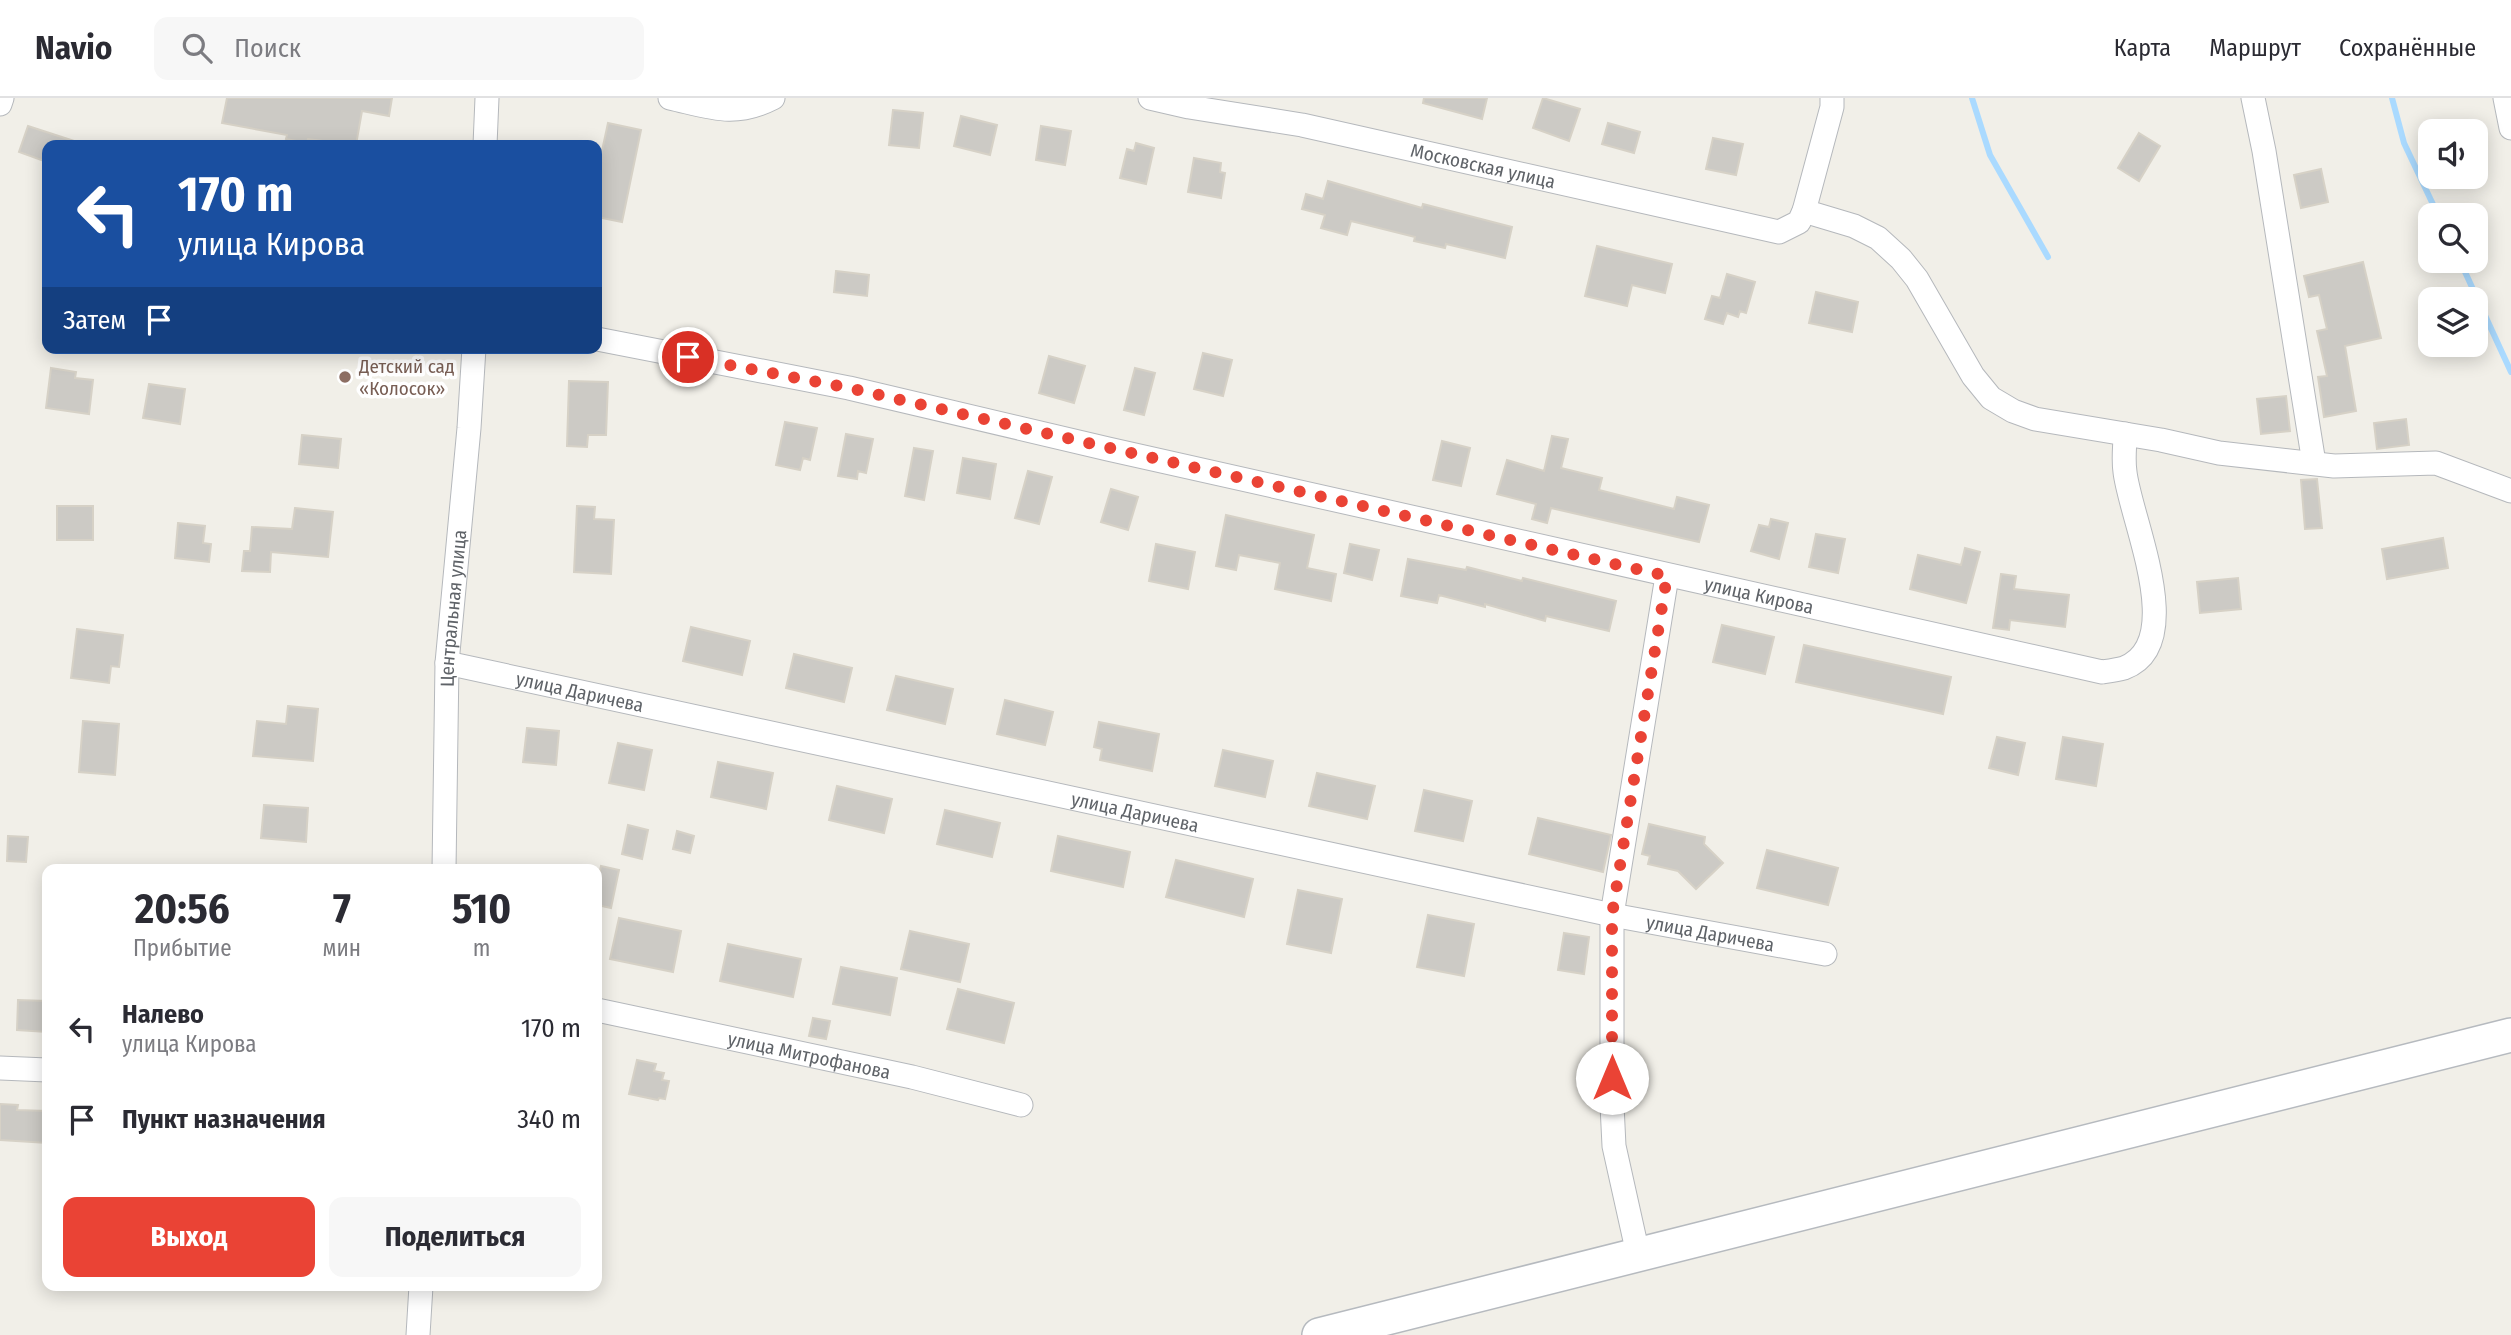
<!DOCTYPE html>
<html lang="ru">
<head>
<meta charset="utf-8">
<style>
  :root { --surface:#fff; --page:#f7f7f7; --text:#2b2b33; --muted:#7c7c81; --line:#e1e1e2; --accent:#ea4335 }
  body { margin:0; font-family:"Fira Sans Condensed",sans-serif; background:var(--page); color:var(--text); height:100vh; display:flex; flex-direction:column; font-size:26px; white-space:nowrap }
  * { box-sizing:border-box; margin:0 }
  p { font-size:23px; color:var(--muted) }
  .icon { flex:none; width:38px; height:38px; fill:none; stroke:currentColor; stroke-width:2; stroke-linecap:round; stroke-linejoin:round }
  .map { position:relative; flex:1; overflow:hidden }
  .sheet { position:absolute; left:42px; top:766px; width:560px; height:427px; display:flex; flex-direction:column; background:var(--surface); border-radius:14px; box-shadow:0 4px 18px #0003 }
  .sheet>* { flex:none }
  .top-card { position:absolute; left:42px; top:42px; width:560px; height:214px; border-radius:14px; box-shadow:0 4px 18px #0003; background:#1a4fa0; color:#fff; overflow:hidden }
  .controls { position:absolute; left:2418px; top:21px; display:grid; gap:14px }
  .controls a { display:grid; place-items:center; width:70px; height:70px; border-radius:14px; background:var(--surface); box-shadow:0 4px 18px #0003; font-size:35px }
  .pin { position:absolute; display:grid; place-items:center; width:60px; height:60px; color:#fff; margin:-30px; border:4px solid #fff; border-radius:50%; box-shadow:0 2px 7px #0007 }
  .me { position:absolute; width:77px; margin:-38px; rotate:0deg; stroke-linejoin:round; filter:drop-shadow(0 0 5px #0008) }
  .turn { display:flex; align-items:center; gap:24px; height:147px; padding:0 21px; font-size:32px }
  .turn .icon { width:91px; height:91px; stroke-width:2.5 }
  .turn b { display:block; font-size:49px; line-height:60px }
  .then { display:flex; align-items:center; height:66px; padding:0 21px; background:#0003; gap:14px; font-size:26px }
  .eta { display:flex; justify-content:space-evenly; align-items:center; height:119px; text-align:center }
  .eta b { font-size:42px; font-weight:700; line-height:49px }
  .primary-button { display:flex; gap:14px; margin-top:auto; padding:14px 21px }
  .primary-button a { flex:1; height:80px; border-radius:14px; background:var(--accent); color:#fff; font-size:28px; font-weight:700; line-height:80px; text-align:center }
  .primary-button a+a { background:var(--page); color:var(--text) }
  ul { padding:0; list-style:none }
  li { display:flex; align-items:center; gap:21px; height:91px; padding:0 21px }
  li div { flex:1 }
  li b { display:block; font-size:26px }
  li em { font-style:normal }
  header { display:flex; align-items:center; gap:42px; box-sizing:border-box; height:98px; padding:0 35px; background:var(--surface); border-bottom:2px solid var(--line) }
  header strong { font-size:33px }
  nav { display:flex; gap:38px; margin-inline-start:auto; font-size:24px }
  .search { width:490px; height:63px; background:var(--page); display:flex; align-items:center; gap:18px; box-sizing:border-box; padding:0 24px; border-radius:14px; color:var(--muted); font-size:26px }
  .map>svg:first-child { display:block }
  .lines { fill:none; stroke-linecap:round; stroke-linejoin:round }
  .stream { stroke:#aadaff; stroke-width:6 }
  .building { fill:#cccac5; stroke:#d6d1c6; stroke-width:2 }
  .street-casing { stroke:#b5b8bc; stroke-width:25 }
  .secondary-casing { stroke:#b6babf; stroke-width:36 }
  .street { stroke:#fff; stroke-width:23 }
  .secondary { stroke:#fff; stroke-width:33 }
  .route { stroke:#ea4335; stroke-width:12; stroke-dasharray:0 21.6 }
  .education-dot { fill:#8d6e63; stroke:#fff; stroke-width:2.5 }
  .labels { text-anchor:middle; stroke-width:7; stroke-linejoin:round; paint-order:stroke }
  .street-label { font-size:19px; fill:#5f6368; stroke:#fff }
  .education-label { font-size:19px; fill:#785e54; stroke:#fff; text-anchor:start }
</style>
</head>
<body>
<header>
<strong>Navio</strong>
<div class="search"><svg class="icon" aria-label="search" viewBox="0 0 24 24"><circle cx="10" cy="10" r="6"/><path d="M15 15l6 6"/></svg>Поиск</div>
<nav><a>Карта</a><a>Маршрут</a><a>Сохранённые</a></nav>
</header>
<div class="map">
<svg width="2511" height="1237" viewBox="0 0 2511 1237">
  <rect width="100%" height="100%" fill="#f1efe8"/>
  <g class="lines">
    <path class="stream" d="M1972,0l18,57 58,102
      M2392,0l12,45 34,72
      M2460,163l51,111"/>
  </g>
  <path class="building" d="M227,0h165l-3,18 -27,-5 -6,34 -48,-6 -1,4 -21,-4 1,-4 -65,-12z
    M1424,0h63l-5,21 -59,-16z
    M1543,0l37,11 -11,32 -36,-13z
    M893,12l30,3 -4,35 -30,-3z
    M961,18l36,9 -7,30 -36,-9z
    M608,25l33,7 -19,92 -25,-5v-43z
    M1608,25l32,9 -6,21 -32,-9z
    M28,28l49,16 -1,3h-29v17l-28,-10z
    M1041,28l30,5 -6,34 -29,-5z
    M2139,35l21,13 -21,35 -21,-13z
    M1713,40l30,6 -7,31 -30,-6z
    M1136,45l18,5 -8,36 -26,-6 7,-29 7,2z
    M1194,60l27,5 -1,9 5,1 -4,25 -33,-6z
    M2321,71l7,33 -27,6 -7,-33z
    M1328,83l94,27 1,-4 89,23 -7,31 -59,-14 -1,4 -31,-7 1,-4 -64,-16 -4,14 -26,-7 4,-13 -23,-6 4,-15 17,5z
    M1597,148l75,18 -7,29 -33,-8 -5,21 -42,-10z
    M2363,164l18,76 -36,8 11,65 -32,6 -6,-40 9,-1 -10,-45 10,-2 -8,-34 -10,2 -5,-21z
    M836,173l33,4 -2,21 -33,-4z
    M1727,176l28,8 -9,31 -6,-2 -2,6 -11,-4 -4,11 -18,-5 7,-23 8,2z
    M1816,194l42,10 -6,30 -43,-9z
    M1203,255l29,7 -9,36 -29,-7z
    M1049,258l36,10 -11,37 -35,-10z
    M51,270l25,4 -1,6 18,2 -4,34 -43,-6z
    M1135,270l20,5 -11,42 -20,-5z
    M569,283l39,1 -2,53h-18l-1,12 -20,-1z
    M149,286l36,5 -5,35 -37,-6z
    M2286,298l4,35 -29,3 -4,-35z
    M2406,321l3,26 -32,4 -3,-26z
    M785,324l32,6 -7,32 -7,-2 -3,12 -24,-5z
    M846,336l27,5 -7,34 -8,-2 -1,8 -19,-3z
    M302,337l39,4 -3,29 -39,-4z
    M1552,338l16,3 -7,29 41,10 -3,12 75,19 3,-12 32,8 -10,37 -148,-34 -4,15 -15,-4 4,-15 -39,-10 10,-34 37,11z
    M1442,343l28,7 -9,38 -28,-6z
    M914,350l19,3 -9,49 -19,-4z
    M963,360l33,6 -6,35 -33,-6z
    M1028,373l24,6 -13,47 -24,-6z
    M2317,381l5,49 -17,1 -4,-49z
    M1111,391l27,8 -10,33 -27,-8z
    M57,408h36v34h-36z
    M577,408l18,1 -1,12 20,1 -3,54 -37,-2z
    M295,410l38,4 -5,45 -57,-5 -1,20 -28,-1 2,-20h6l2,-24 40,2z
    M1226,417l88,20 -7,33 29,6 -5,27 -56,-12 5,-26 -41,-8 -3,15 -20,-4z
    M1771,421l17,4 -9,36 -28,-8 8,-26 10,2z
    M178,425l27,3 -2,17 8,1 -2,18 -34,-4z
    M1816,436l29,5 -7,34 -29,-6z
    M2443,440l5,30 -61,11 -5,-30z
    M1156,446l39,8 -7,37 -39,-8z
    M1350,446l29,6 -7,30 -28,-7z
    M1965,450l15,4 -14,51 -56,-14 8,-34 43,10z
    M1408,461l58,11 1,-3 55,14 1,-3 93,23 -7,30 -63,-15 -1,5 -60,-17v3l-46,-12 -2,8 -36,-7z
    M2001,476l15,2 -2,13 55,6 -4,32 -55,-7 -1,10 -16,-2z
    M2238,480l3,31 -41,4 -3,-31z
    M1722,527l52,12 -9,37 -52,-12z
    M691,529l59,14 -8,34 -59,-14z
    M77,531l46,6 -4,32 -8,-1 -2,17 -38,-5z
    M1804,547l147,32 -8,37 -147,-32z
    M794,556l58,14 -8,34 -58,-14z
    M896,578l57,13 -8,35 -58,-14z
    M1005,602l48,12 -8,33 -48,-11z
    M288,608l30,3 -5,52 -60,-5 4,-35 29,3z
    M83,623l36,3 -4,51 -36,-3z
    M1099,624l60,12 -7,37 -52,-11 2,-11 -8,-2z
    M527,630l32,3 -3,34 -33,-3z
    M1997,639l28,6 -7,32 -29,-7z
    M2063,639l40,7 -7,42 -40,-7z
    M618,645l34,7 -8,40 -35,-7z
    M1223,652l50,11 -8,36 -50,-11z
    M718,664l55,11 -7,36 -55,-12z
    M1317,675l58,13 -8,33 -58,-13z
    M837,688l55,13 -8,34 -55,-13z
    M1424,692l48,11 -9,40 -48,-10z
    M264,707l44,3 -2,34 -45,-4z
    M945,712l55,13 -8,34 -55,-13z
    M1538,720l73,17 -8,37 -74,-18z
    M1649,726l56,13 -1,7 19,19 -27,26 -18,-18 -30,-7 2,-8 -8,-2z
    M628,727l20,5 -6,29 -20,-5z
    M677,733l17,5 -4,17 -17,-4z
    M8,738l20,1 -2,25 -19,-1z
    M1058,738l72,16 -7,35 -72,-16z
    M1767,752l71,18 -10,37 -71,-17z
    M1176,762l77,19 -9,38 -78,-20z
    M601,768l18,4 -8,38 -14,-3v-20z
    M1298,792l44,9 -11,54 -44,-9z
    M1428,817l46,9 -10,52 -47,-9z
    M619,820l62,13 -8,41 -63,-13z
    M910,833l59,13 -9,38 -59,-13z
    M1564,835l25,4 -5,37 -26,-4z
    M728,846l73,15 -8,38 -73,-16z
    M841,869l56,11 -7,37 -57,-11z
    M958,891l56,14 -10,40 -57,-14z
    M18,902l29,1v31l-30,-2z
    M813,920l17,3 -4,18 -17,-3z
    M637,962l19,4 -2,7 10,2 -2,7 7,1 -4,18 -6,-1 -1,2 -29,-6z
    M0,1006l18,1 -1,5 30,1v32l-47,-3z"/>
  <g class="lines">
    <g class="street-casing">
      <g id="street">
        <path d="M670,0c40,9 64,20 103,0"/>
        <path id="s1" d="M1150,0l39,9 113,18 477,107 20,-10 5,-11 28,-104v-9"/>
        <path d="M2253,0l11,53 50,312"/>
        <path d="M2505,0l6,30"/>
        <path d="M0,6l2,-6"/>
        <path d="M485,47l2,-47"/>
        <path d="M1804,113l50,15 24,12 23,21 16,20 56,97 18,22 22,13 22,8 126,21 58,13 115,13 102,-3 75,28"/>
        <path id="s2" d="M597,241l252,49 259,61 994,223c7,-1 15,-2 22,-4 65,-24 6,-150 1,-196 -2,-13 0,-26 0,-38"/>
        <path id="s3" d="M447,565l1165,252 213,39"/>
        <path id="s4" d="M444,772l3,-207 22,-235 5,-80"/>
        <path id="s5" d="M597,912l315,67 109,28"/>
        <path d="M0,970l47,2"/>
        <path d="M1638,1156l-24,-108 -2,-41v-190l55,-339"/>
        <path d="M418,1237l3,-49"/>
      </g>
    </g>
    <g class="secondary-casing">
      <path id="secondary" d="M1319,1237l1192,-300"/>
    </g>
    <use href="#street" class="street"/>
    <use href="#secondary" class="secondary"/>
  </g>
  <g class="lines">
    <path class="route" d="M688,259l161,31 818,188 -55,339v163"/>
  </g>
  <circle class="education-dot" cx="345" cy="279" r="7"/>
  <g class="labels">
    <g class="street-label">
      <text dy="7" stroke="none"><textPath href="#s1" startOffset="340">Московская улица</textPath></text>
      <text dy="7" stroke="none"><textPath href="#s2" startOffset="1190">улица Кирова</textPath></text>
      <text dy="7" stroke="none"><textPath href="#s4" startOffset="262">Центральная улица</textPath></text>
      <text dy="7" stroke="none"><textPath href="#s3" startOffset="136">улица Даричева</textPath></text>
      <text dy="7" stroke="none"><textPath href="#s3" startOffset="704">улица Даричева</textPath></text>
      <text dy="7" stroke="none"><textPath href="#s3" startOffset="1292">улица Даричева</textPath></text>
      <text dy="7" stroke="none"><textPath href="#s5" startOffset="217">улица Митрофанова</textPath></text>
    </g>
    <g class="education-label">
      <text x="359" y="275">Детский сад<tspan x="359" dy="22">«Колосок»</tspan></text>
    </g>
  </g>
</svg>
<div class="controls">
<a><svg class="icon" aria-label="sound" viewBox="0 0 24 24"><path d="M4 9h4l5-4v14l-5-4H4zM17 9q2 3 0 6"/></svg></a>
<a><svg class="icon" aria-label="search" viewBox="0 0 24 24"><circle cx="10" cy="10" r="6"/><path d="M15 15l6 6"/></svg></a>
<a><svg class="icon" aria-label="layers" viewBox="0 0 24 24"><path d="M12 4l9 5-9 5-9-5zM3 14l9 5 9-5"/></svg></a>
</div>
<div class="pin" style="left:688px;top:259px;background:#d93025"><svg class="icon" aria-label="arrive" viewBox="0 0 24 24"><path d="M6 21V4h12l-3 4 3 4H6"/></svg></div>
<svg class="me" style="left:1612px;top:980px" viewBox="-20 -20 40 40"><circle r="19" fill="#fff"/><path d="M0-13L10 11 0 6-10 11z" fill="#ea4335"/></svg>
<div class="top-card">
<div class="turn"><svg class="icon" aria-label="left" viewBox="0 0 24 24"><path d="M17 20v-9H6M10 6l-5 5 5 5"/></svg><div><b>170 m</b>улица Кирова</div></div>
<div class="then">Затем<svg class="icon" aria-label="arrive" viewBox="0 0 24 24"><path d="M6 21V4h12l-3 4 3 4H6"/></svg></div>
</div>
<section class="sheet">
<div class="eta">
<div><b>20:56</b><p>Прибытие</p></div>
<div><b>7</b><p>мин</p></div>
<div><b>510</b><p>m</p></div>
</div>
<ul>
<li><svg class="icon" aria-label="left" viewBox="0 0 24 24"><path d="M17 20v-9H6M10 6l-5 5 5 5"/></svg><div><b>Налево</b><p>улица Кирова</p></div><em>170 m</em></li>
<li><svg class="icon" aria-label="arrive" viewBox="0 0 24 24"><path d="M6 21V4h12l-3 4 3 4H6"/></svg><div><b>Пункт назначения</b></div><em>340 m</em></li>
</ul>
<div class="primary-button"><a>Выход</a><a>Поделиться</a></div>
</section>
</div>
</body>
</html>
